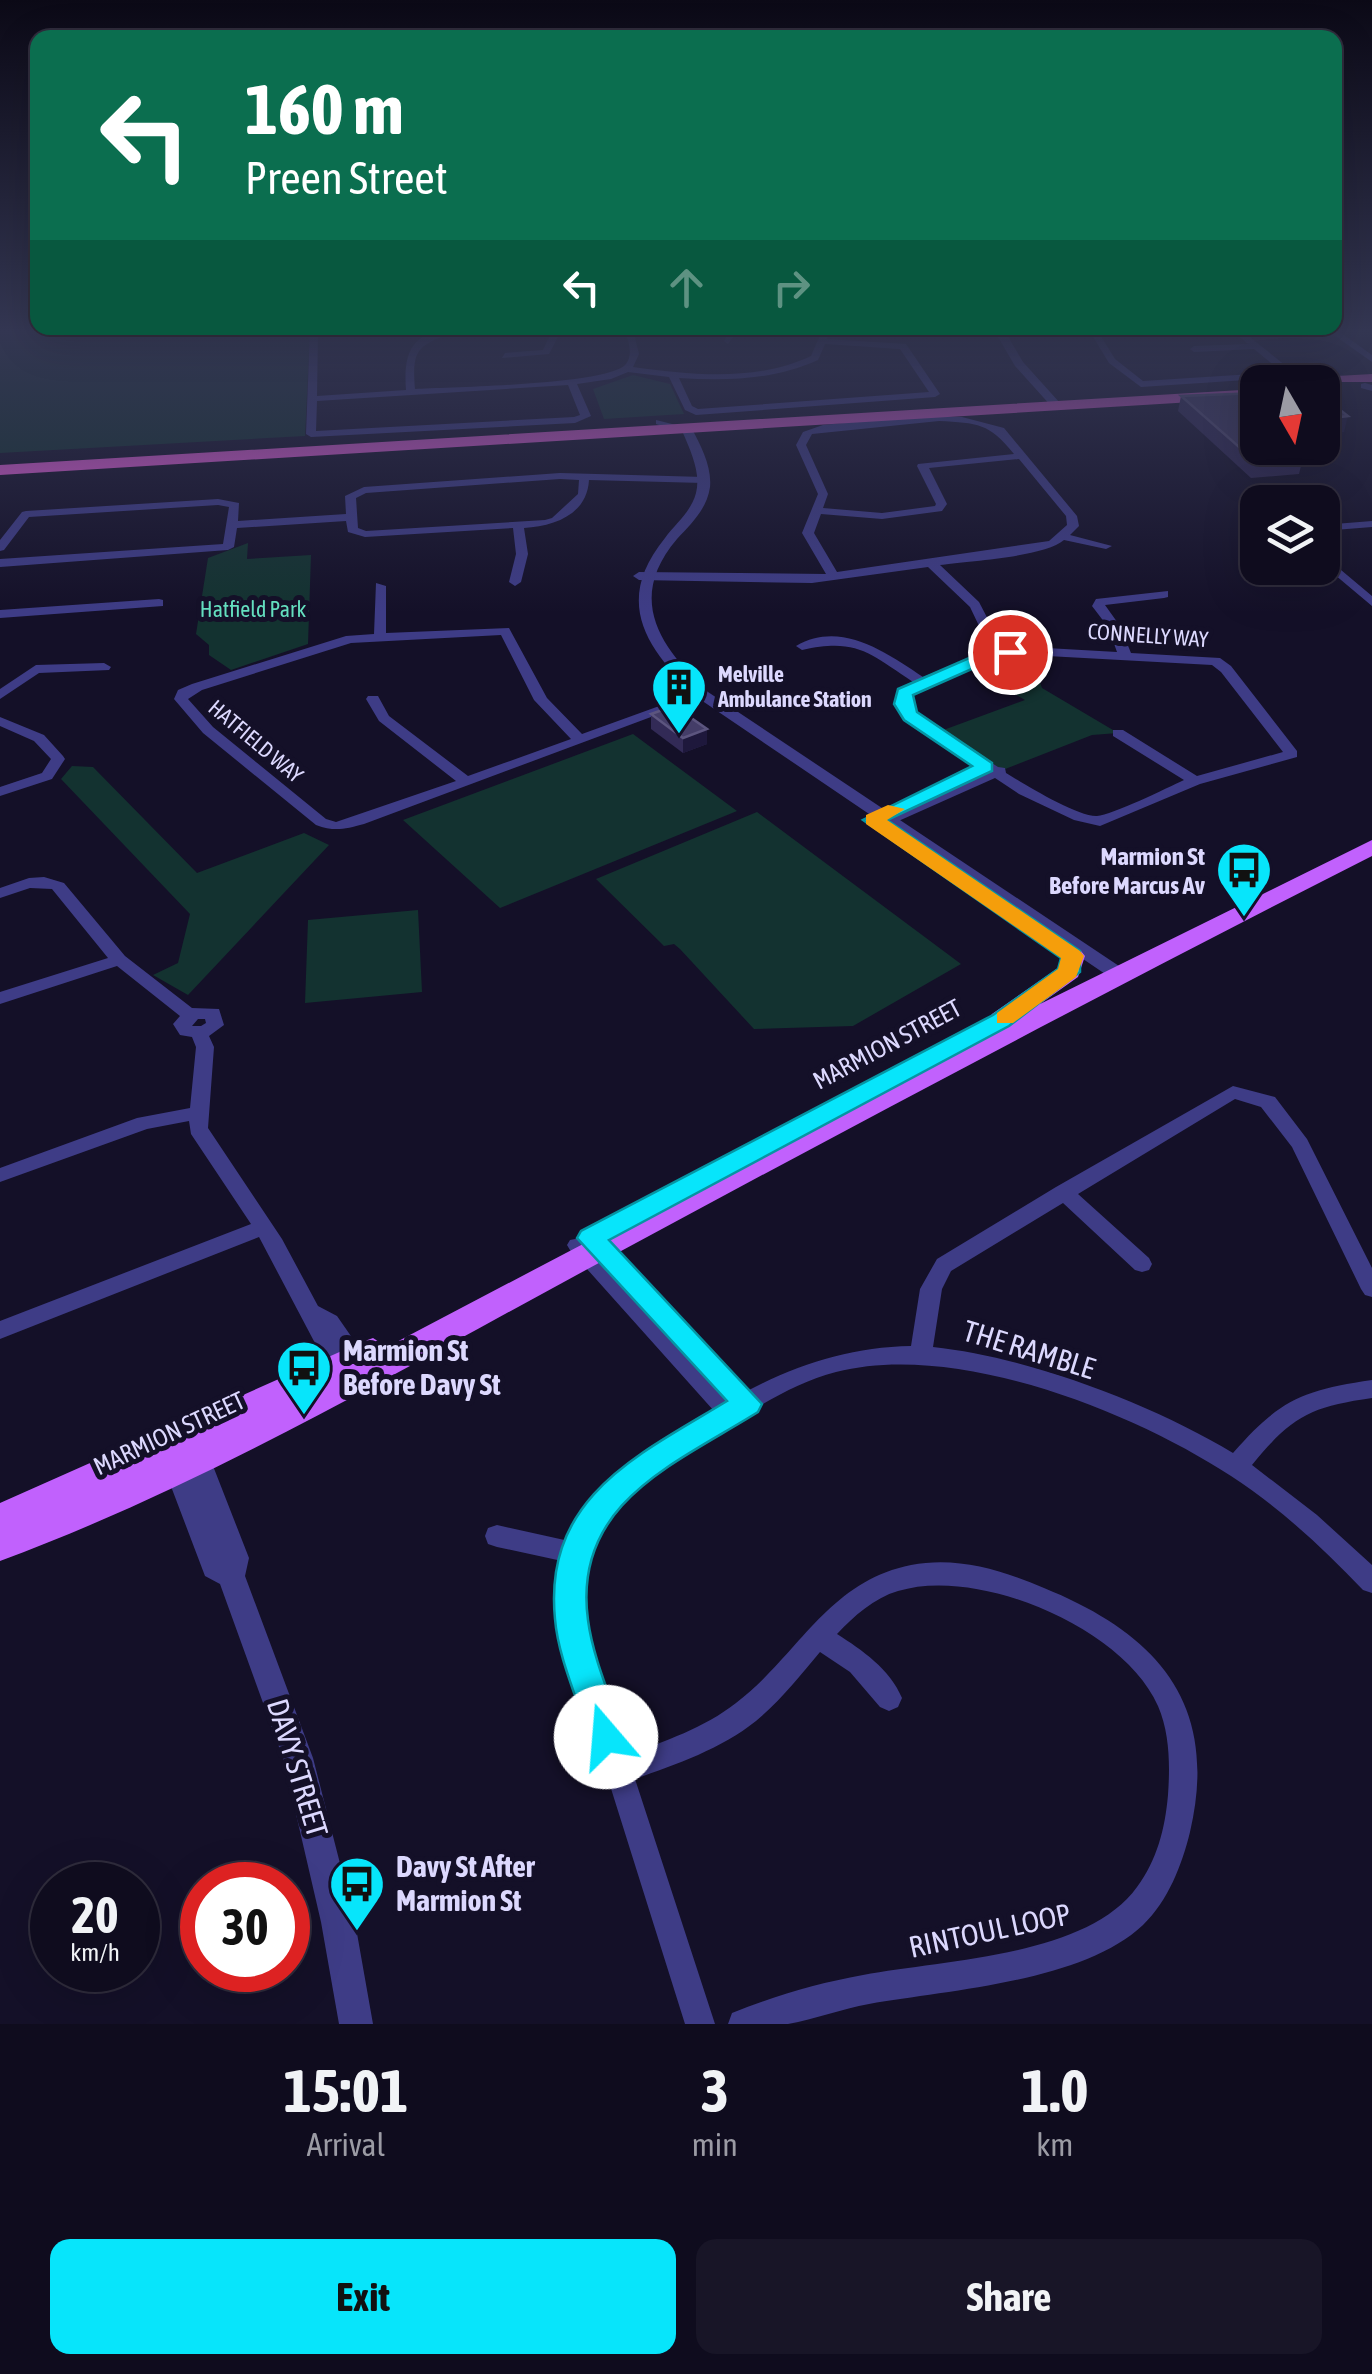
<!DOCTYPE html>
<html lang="en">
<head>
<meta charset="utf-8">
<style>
  :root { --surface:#0f0c1e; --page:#181527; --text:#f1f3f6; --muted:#9b9ba4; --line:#2f2c3c; --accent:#07e5fb }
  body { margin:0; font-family:"Asap Condensed",sans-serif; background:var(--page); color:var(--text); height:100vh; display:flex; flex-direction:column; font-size:38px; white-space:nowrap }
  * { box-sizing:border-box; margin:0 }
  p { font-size:32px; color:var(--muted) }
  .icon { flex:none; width:55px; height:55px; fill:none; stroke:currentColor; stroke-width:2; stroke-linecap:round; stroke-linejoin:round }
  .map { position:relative; height:2024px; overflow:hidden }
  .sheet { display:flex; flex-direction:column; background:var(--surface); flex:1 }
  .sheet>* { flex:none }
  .banner { position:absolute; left:30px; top:30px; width:1312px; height:305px; border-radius:20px; box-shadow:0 10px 40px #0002,0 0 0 2px var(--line); background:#0b6e4f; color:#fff; overflow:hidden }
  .needle { width:65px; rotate:171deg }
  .buttons { position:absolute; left:1240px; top:365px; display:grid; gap:20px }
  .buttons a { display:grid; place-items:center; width:100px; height:100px; border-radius:20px; background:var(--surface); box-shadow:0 10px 40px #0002,0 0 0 2px var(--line); font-size:50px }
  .speed { position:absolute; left:30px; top:1862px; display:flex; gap:20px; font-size:50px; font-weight:700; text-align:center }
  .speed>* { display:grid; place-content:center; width:130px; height:130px; border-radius:50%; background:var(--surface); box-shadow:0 10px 40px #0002,0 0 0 2px var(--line); line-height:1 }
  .speed small { font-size:25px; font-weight:400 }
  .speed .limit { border:15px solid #d22; background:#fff; color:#111 }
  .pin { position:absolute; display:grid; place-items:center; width:85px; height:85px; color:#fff; margin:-42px; border:5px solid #fff; border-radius:50%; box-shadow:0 2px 10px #0007 }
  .me { position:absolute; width:110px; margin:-55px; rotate:342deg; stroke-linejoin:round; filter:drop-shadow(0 0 8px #0008) }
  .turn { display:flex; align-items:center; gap:35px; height:210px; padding:0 50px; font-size:45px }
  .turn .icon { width:130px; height:130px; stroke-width:2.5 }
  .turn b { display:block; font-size:70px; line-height:85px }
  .lanes { display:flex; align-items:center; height:95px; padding:0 50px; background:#0003; justify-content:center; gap:50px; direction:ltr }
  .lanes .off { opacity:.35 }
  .eta { display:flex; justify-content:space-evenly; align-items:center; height:170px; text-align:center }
  .eta b { font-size:60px; font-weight:700; line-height:70px }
  .cta { display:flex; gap:20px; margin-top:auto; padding:20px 50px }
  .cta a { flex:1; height:115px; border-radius:20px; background:var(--accent); color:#111; font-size:40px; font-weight:700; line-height:115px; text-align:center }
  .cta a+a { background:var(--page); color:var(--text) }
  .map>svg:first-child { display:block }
  .green { fill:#133230 }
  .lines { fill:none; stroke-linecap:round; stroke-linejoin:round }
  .minor { fill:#3e3c86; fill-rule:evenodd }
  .tertiary { fill:#3e3c86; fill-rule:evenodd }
  .primary { fill:#c161fd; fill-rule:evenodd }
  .trunk { fill:#de5bd2; fill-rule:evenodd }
  .wall { fill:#322a56 }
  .shaded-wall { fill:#1e183c }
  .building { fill:#443d68; stroke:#5c557f; stroke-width:2.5 }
  .route { fill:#07e5fb; stroke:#0595a3; stroke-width:2.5 }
  .slow { fill:#f59e0b }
  .labels { text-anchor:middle; stroke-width:10; stroke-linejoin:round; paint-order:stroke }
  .far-park-label { font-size:22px; fill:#64dfbf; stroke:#141028 }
  .far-street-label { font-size:22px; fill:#dcd8fe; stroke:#141028 }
  .far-poi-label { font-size:22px; font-weight:bold; fill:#dcd8fe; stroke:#141028; text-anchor:start }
  .poi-label { font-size:25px; font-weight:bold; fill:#dcd8fe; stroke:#141028; text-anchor:end }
  .street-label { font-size:25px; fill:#dcd8fe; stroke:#141028 }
  .near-street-label { font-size:30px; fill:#dcd8fe; stroke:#141028 }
  .near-poi-label { font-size:30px; font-weight:bold; fill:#dcd8fe; stroke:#141028; text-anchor:start }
</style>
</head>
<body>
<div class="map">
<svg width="1372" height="2024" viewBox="0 0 1372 2024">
  <rect width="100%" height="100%" fill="#141028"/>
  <path class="green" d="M0,330h310l-5,106 -305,17z
    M633,375l37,9 14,30 -80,5 -11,-30z
    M248,543l-1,16 64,-4 -3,89 -77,26 -22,-15v-10l-13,-11 12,-76z
    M1029,651l13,37 76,45 -26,2 -97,38 -57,-41 87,-32 -61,-35z
    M633,734l104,77 -237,97 -97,-88z
    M72,766l21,1 104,106 107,-40 25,12 -141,150 -35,-20 25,-12 12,-49 -129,-135z
    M757,812l204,152 -108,62 -99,3 -74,-80 -6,-5 -10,2 -68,-67z
    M418,910l4,82 -117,11 3,-83z"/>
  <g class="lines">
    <path class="minor" d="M310,330h8l-1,66 89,-6c-3,-40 7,-60 50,-60 -35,17 -45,14 -41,59 34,-2 195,-4 211,-25 7,-9 3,-21 0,-30l-66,-1 -11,21 -47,4 3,-5 38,-3 8,-17 -16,-3h98l6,24 -6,13c59,8 123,15 178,-11l10,-23 4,-3 4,3 -2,6 79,5 34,50 -5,3 -239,18 -11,-5 -16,-33 -41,-5 -17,7 -34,5 14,32 -16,7 -264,14 -5,-3zM825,344l75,5 29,43 -231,17 -6,-3 -13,-28c48,3 95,2 139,-18zM568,385l12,30 -6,2 -258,14 1,-30z
      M730,330h8l-10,14 -4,-3z
      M1089,330h8l18,29 28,22 139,-9 -28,-23 -60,3 -4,-3 4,-3 54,-2 -16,-14h9l55,44 -5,3 -150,10 -32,-24z
      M1327,330h10l35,25v7z
      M914,416l48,1 42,11 73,88 2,10 -9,9 42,11 -6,3 -42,-9c-19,17 -96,21 -124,25l39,37 25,48 25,-3 88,5 -9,-25 -16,-21 4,-7 72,-8v6l-4,1 -59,7 15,21 11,27 89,5 11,8 66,85v6l-97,27 -100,42 -26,-6 -55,-26 -24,-16 -110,49h-10l-3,-3 3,-3 111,-49 -80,-53 -10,-15 1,-12 16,-10c-44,-29 -56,-44 -111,-32l-6,-4c45,-26 89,6 127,31l37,-15 32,-9 -22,-46 -42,-40 -116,16 -173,-3 -6,-4 6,-4 187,2 -24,-41 16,-39 -22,-49 7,-13 20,-7zM939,421c39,2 50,2 75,33l-96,10 -1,2 19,38 -1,2 -53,7 -59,-5 5,-14 -22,-49 6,-11zM1019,459l47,57 1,9 -18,16 -212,31 -23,-39 7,-19 61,5 60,-8 5,-7 -18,-36zM1029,655l183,10 9,7 62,80 -86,24 -74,-46h-10v6l71,44c-17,8 -72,35 -87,36 -20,1 -73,-32 -91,-43l-1,-5 -7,-1 -82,-54 -6,-9 1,-10c37,-21 75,-35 118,-39z
      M560,473l144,4 5,3 -5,3 -115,-3c-2,35 -35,46 -65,48l4,26 -7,28 -6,4 -6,-4 7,-28 -3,-26 -148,9 -17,-5 -2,-11 -109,7 -3,19 -6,3 -228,17v-8l223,-15 6,-37 -11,-2 -189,12 -25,33 -4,1v-11l22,-28 4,-1 192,-12 21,4 -1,18 108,-7 -1,-18 19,-9zM560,479l19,1 -1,14 -26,24 -7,2 -179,11 -8,-3 -2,-30 10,-5z
      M1372,521v6l-50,4v-6z
      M1322,554l50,42v10l-50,-42z
      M376,583l10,3v47l123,-5 38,70 35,36 116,-42 5,-1 7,4 -346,129c-19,5 -29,8 -48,1l-113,-92 -29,-34 4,-9 14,-6 154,-48 28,-2zM501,635l33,65 37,39 -103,37 -79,-60 -11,-20h-10l-2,3 13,22 77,60 -120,41 -10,-3 -113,-92 -25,-28 14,-9 149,-47z
      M159,599l4,1v6l-163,12v-8z
      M104,663l7,4 -2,3 -70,3 -39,26v-10l36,-24z
      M0,717l44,18 19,21 2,3 -13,20 -52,17v-9l42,-14 9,-14 -17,-18 -34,-15z
      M44,877l20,6 61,73 67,52 27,1 5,16 -15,11 5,11 -6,81 74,111 36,67 19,10 32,46 3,6 -3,6 -8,3 -7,-2 -3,6 -8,3 -8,-3 -76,-144 -259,102v-18l251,-97 -60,-90 -2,-13 -42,8 -147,53v-14l137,-50 53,-10 6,-61 -4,-10 -12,-2 -7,-11 7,-8 -63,-50 -117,38v-12l108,-34 -56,-69 -22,-1 -30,10v-10l29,-10zM198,1019h7l1,4 -5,3h-9z
      M1233,1086l42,11 32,42 65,129v29l-7,-2 -4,-6 -69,-142 -31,-40 -26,-8 -157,95 71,64 3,6 -3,6 -7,2 -7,-2 -72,-67 -112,68 -9,18 -9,58c95,10 219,57 300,106 46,-53 70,-63 139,-73v18c-62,9 -80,18 -120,67l65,50 55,50v28l-9,-3c-40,-42 -83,-82 -132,-114 -99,-65 -276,-135 -395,-104 -49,13 -91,43 -133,70 -30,19 -62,37 -85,63 -68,74 -17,169 10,250 37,-14 76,-27 108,-52 63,-48 91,-121 175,-138 46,-9 91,5 133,23 113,46 176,115 146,244 -8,33 -22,69 -47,93 -60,57 -195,65 -274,79 -27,5 -54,15 -81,20 -19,0 -41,0 -60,0l4,-11c42,-17 86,-30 131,-38 79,-15 224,-18 274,-88 20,-27 28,-58 31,-92 2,-29 2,-61 -10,-89 -34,-78 -180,-140 -260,-115 -24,7 -44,25 -61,43 25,16 53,35 65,64l-4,9 -9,4 -9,-4 -30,-35 -30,-20c-20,24 -40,49 -64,69 -35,28 -79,43 -121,58l80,245h-30l-127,-404v-31l4,-28 -65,-14 -9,-3 -3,-8 3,-8 9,-3 72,16c26,-64 89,-96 145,-130l-144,-161 -3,-5 3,-5 10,-2 3,-5 7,-3 7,3 152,157c52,-27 104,-43 162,-44l9,-57 17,-30 119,-72z"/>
    <path class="tertiary" d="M994,330h10l19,32 37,41v4h-8l-37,-41z
      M1365,383l7,2v6l-11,-3v-4z
      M656,420l36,9c9,17 20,38 18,58 -3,22 -19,37 -33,52 -51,60 -17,108 31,153l420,280 3,4 -3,4h-14l-416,-282c-52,-49 -85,-96 -33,-160 11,-15 26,-26 31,-45 5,-20 -5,-41 -13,-60l-27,-9z
      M193,1437l9,3 4,8 43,110 -4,18 68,182 42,164 18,102h-34l-18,-102 -38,-164 -63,-174 -15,-8 -44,-116 4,-8 9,-3 7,2 3,-11z"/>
    <path class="primary" d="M1372,840v16c-260,132 -518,269 -775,408 -195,105 -389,220 -597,297v-58l362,-161 11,-4 14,9 609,-320 -8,-7 4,-6 66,-46 7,-17h16l4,5 -7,21 -38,27z"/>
    <path class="trunk" d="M1372,374v8h-77l7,-4z
      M1258,389v9l-1258,77v-10z"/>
  </g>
  <path class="wall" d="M1181,396l77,52 45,10 -4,16 -48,4 -73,-67z
    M651,714l56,30 -24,9 -32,-24z"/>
  <path class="shaded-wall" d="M1348,416l-4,16 -22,2v-15z
    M707,729v15l-24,9v-15z"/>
  <path class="building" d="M1258,393v55h33l12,10 -48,3 -74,-65z
    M1322,396l26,20 -26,3z
    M674,706l33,23 -24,9 -32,-24z"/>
  <linearGradient id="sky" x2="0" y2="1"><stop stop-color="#0b0916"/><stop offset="0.54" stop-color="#343753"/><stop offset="1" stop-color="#343753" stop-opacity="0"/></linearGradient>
  <rect width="1372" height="613" fill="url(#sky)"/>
  <path class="route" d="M1010,647l6,2v7l-24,4 -79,35 4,17 75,51v8l-105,49 193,131v21l-71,54 -400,214 153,164 -4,8c-83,52 -186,91 -170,208 5,39 24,80 36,117l-5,12 -13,5 -12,-5 -5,-12c-11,-37 -31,-80 -34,-118 -12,-122 83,-164 172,-218l-150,-163 4,-7 412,-216 65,-46 3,-11 -198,-138 109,-54 -68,-46 -10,-16 4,-15 85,-37z"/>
  <path class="slow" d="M888,805l17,4 -18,11 193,131 4,5 -8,21 -63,46h-16v-10l61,-44 3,-11 -195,-134v-9z"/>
  <defs>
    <g id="building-pin" transform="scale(2.875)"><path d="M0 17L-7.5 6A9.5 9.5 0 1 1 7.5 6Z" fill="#07e5fb" stroke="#141028"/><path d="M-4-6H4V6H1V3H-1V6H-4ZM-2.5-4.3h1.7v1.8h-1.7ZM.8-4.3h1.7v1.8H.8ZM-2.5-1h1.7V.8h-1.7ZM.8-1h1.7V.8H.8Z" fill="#111"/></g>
    <g id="bus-pin" transform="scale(2.875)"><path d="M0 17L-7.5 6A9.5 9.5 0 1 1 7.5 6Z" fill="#07e5fb" stroke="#141028"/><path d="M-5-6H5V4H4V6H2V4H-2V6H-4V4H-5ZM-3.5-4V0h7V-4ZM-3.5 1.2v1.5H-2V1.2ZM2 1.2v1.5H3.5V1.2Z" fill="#111"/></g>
  </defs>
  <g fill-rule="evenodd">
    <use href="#building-pin" x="679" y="687"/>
    <use href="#bus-pin" x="1244" y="870"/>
    <use href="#bus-pin" x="304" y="1368"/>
    <use href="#bus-pin" x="357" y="1884"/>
  </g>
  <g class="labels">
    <g class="far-park-label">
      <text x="253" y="617">Hatfield Park</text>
    </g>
    <g class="far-street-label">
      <text transform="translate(1148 635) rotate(4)" y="8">CONNELLY WAY</text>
      <text transform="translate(256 741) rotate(40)" y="8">HATFIELD WAY</text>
    </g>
    <g class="far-poi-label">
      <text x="718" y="682">Melville<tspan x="718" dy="25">Ambulance Station</tspan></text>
    </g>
    <g class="poi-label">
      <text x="1205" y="865">Marmion St<tspan x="1205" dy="29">Before Marcus Av</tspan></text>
    </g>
    <g class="street-label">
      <text transform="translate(887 1044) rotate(-28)" y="9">MARMION STREET</text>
      <text transform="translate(169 1433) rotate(-25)" y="9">MARMION STREET</text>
    </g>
    <g class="near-street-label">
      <text transform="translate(1029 1350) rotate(17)" y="10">THE RAMBLE</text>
      <text transform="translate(297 1768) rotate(73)" y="10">DAVY STREET</text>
      <text transform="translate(990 1931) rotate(-12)" y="10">RINTOUL LOOP</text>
    </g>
    <g class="near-poi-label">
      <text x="343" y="1361">Marmion St<tspan x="343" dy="34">Before Davy St</tspan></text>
      <text x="396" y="1877">Davy St After<tspan x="396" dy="34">Marmion St</tspan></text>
    </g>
  </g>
</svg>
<div class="buttons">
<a><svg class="needle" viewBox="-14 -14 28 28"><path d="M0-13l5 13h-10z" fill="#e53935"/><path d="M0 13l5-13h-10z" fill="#9b9ba4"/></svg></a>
<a><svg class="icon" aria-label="layers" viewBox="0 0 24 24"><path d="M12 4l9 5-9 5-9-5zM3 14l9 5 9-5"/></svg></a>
</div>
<div class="speed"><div>20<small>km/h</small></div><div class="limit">30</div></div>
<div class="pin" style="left:1010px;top:652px;background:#d93025"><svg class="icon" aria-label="arrive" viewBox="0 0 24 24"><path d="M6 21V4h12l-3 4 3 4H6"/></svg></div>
<svg class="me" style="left:606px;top:1737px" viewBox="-20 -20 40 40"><circle r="19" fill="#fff"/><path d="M0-13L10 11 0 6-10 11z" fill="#07e5fb"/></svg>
<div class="banner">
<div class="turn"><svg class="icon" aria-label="left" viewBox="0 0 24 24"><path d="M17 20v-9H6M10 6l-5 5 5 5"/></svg><div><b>160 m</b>Preen Street</div></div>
<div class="lanes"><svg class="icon" aria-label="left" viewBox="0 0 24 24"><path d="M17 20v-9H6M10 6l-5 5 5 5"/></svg><svg class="icon off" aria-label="ahead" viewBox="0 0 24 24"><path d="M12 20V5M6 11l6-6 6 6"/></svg><svg class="icon off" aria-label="right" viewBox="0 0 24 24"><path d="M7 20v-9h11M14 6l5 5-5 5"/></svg></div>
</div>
</div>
<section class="sheet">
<div class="eta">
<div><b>15:01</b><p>Arrival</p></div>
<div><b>3</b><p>min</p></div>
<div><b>1.0</b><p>km</p></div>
</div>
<div class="cta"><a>Exit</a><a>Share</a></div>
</section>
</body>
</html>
